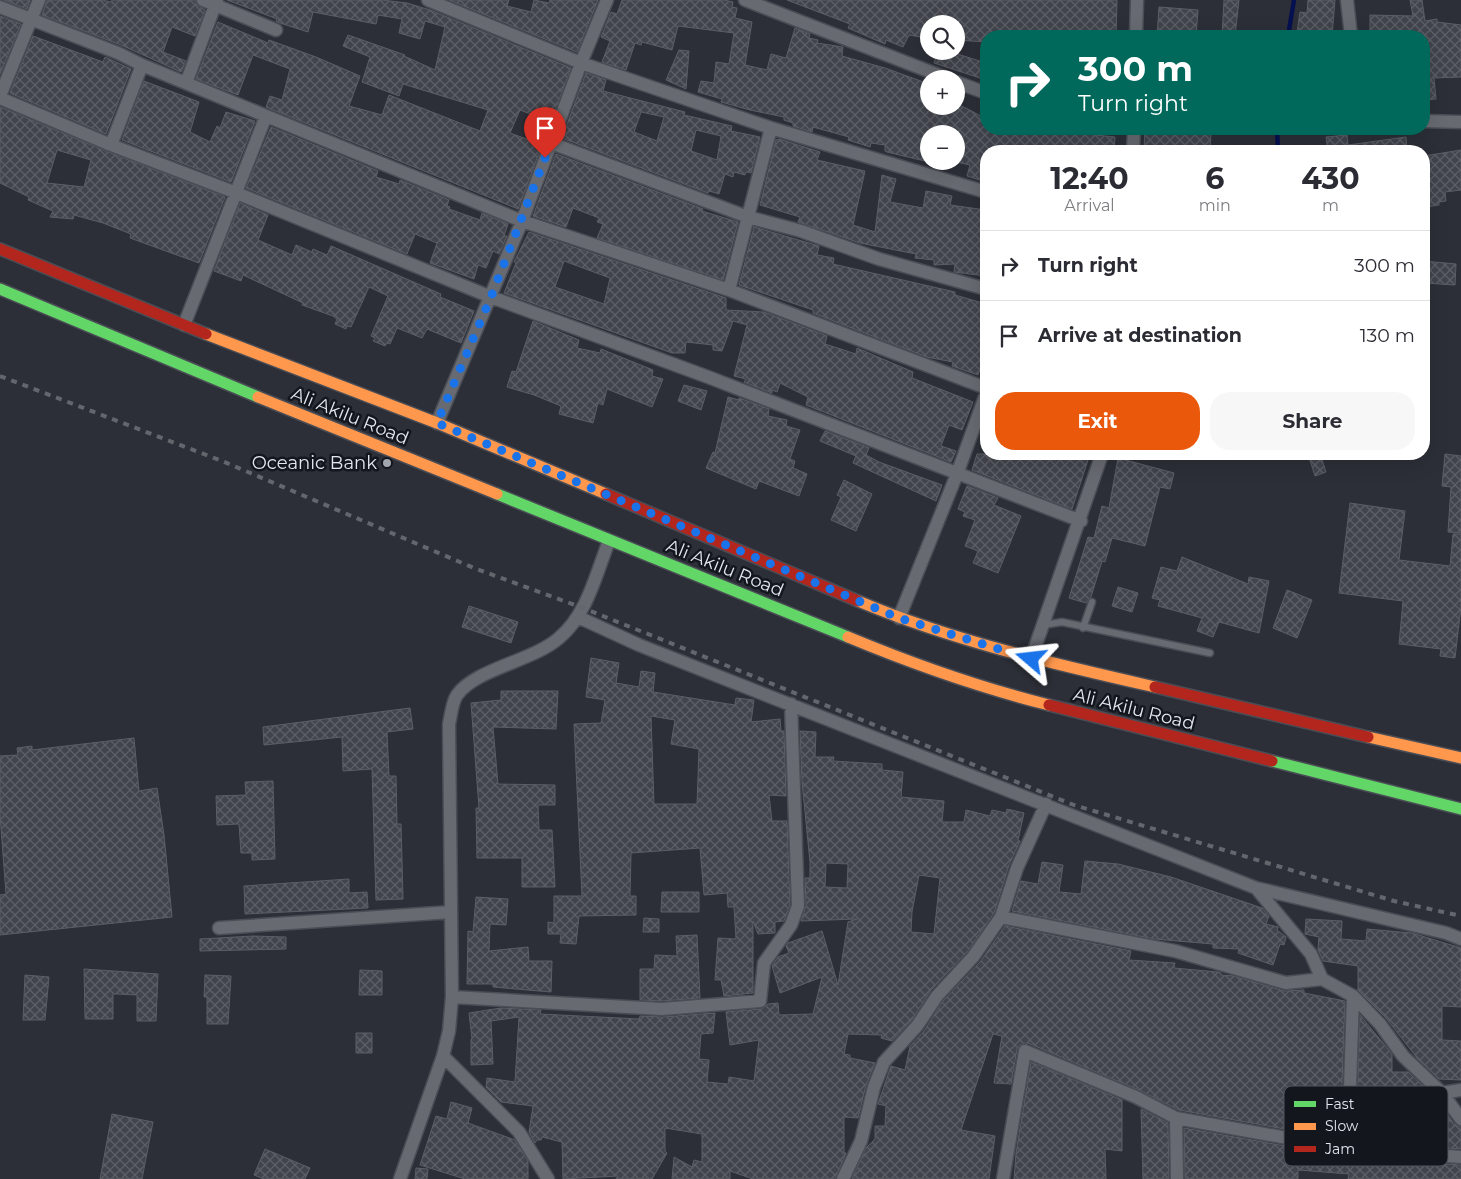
<!DOCTYPE html>
<html lang="en">
<head>
<meta charset="utf-8">
<style>
  :root { --surface:#fff; --page:#f7f7f7; --text:#2b2b33; --muted:#7c7c81; --line:#e1e1e2; --accent:#ea580c }
  body { margin:0; font-family:Montserrat,sans-serif; background:var(--page); color:var(--text); height:100vh; display:flex; flex-direction:column; font-size:19px; white-space:nowrap }
  * { box-sizing:border-box; margin:0 }
  p { font-size:16px; color:var(--muted) }
  .icon { flex:none; width:28px; height:28px; fill:none; stroke:currentColor; stroke-width:2; stroke-linecap:round; stroke-linejoin:round }
  .map { position:relative; flex:1; overflow:hidden }
  .side { position:absolute; left:980px; top:145px; width:450px; height:315px; display:flex; flex-direction:column; background:var(--surface); border-radius:20px; box-shadow:0 5px 20px #0002 }
  .side>* { flex:none }
  .hud { position:absolute; left:980px; top:30px; width:450px; height:105px; border-radius:20px; box-shadow:0 5px 20px #0002; background:#00695c; color:#fff; overflow:hidden }
  .buttons { position:absolute; left:920px; top:15px; display:grid; gap:10px }
  .buttons a { display:grid; place-items:center; width:45px; height:45px; border-radius:50%; background:var(--surface); box-shadow:0 5px 20px #0002; font-size:25px }
  .pin { position:absolute; display:grid; place-items:center; width:42px; height:42px; color:#fff; margin:-51px -21px; border-radius:50% 50% 50% 0; rotate:-45deg; box-shadow:0 0 5px #0007 }
  .pin .icon { rotate:45deg }
  .me { position:absolute; width:55px; margin:-28px; rotate:287deg; stroke-linejoin:round; filter:drop-shadow(0 0 4px #0008) }
  .turn { display:flex; align-items:center; gap:18px; height:105px; padding:0 15px; font-size:22px }
  .turn .icon { width:65px; height:65px; stroke-width:2.5 }
  .turn b { display:block; font-size:35px; line-height:42px }
  .eta { display:flex; justify-content:space-evenly; align-items:center; height:85px; text-align:center }
  .eta b { font-size:30px; font-weight:700; line-height:35px }
  .action { display:flex; gap:10px; margin-top:auto; padding:10px 15px }
  .action a { flex:1; height:58px; border-radius:20px; background:var(--accent); color:#fff; font-size:20px; font-weight:700; line-height:58px; text-align:center }
  .action a+a { background:var(--page); color:var(--text) }
  ul { padding:0; list-style:none }
  li { display:flex; align-items:center; gap:15px; height:70px; padding:0 15px; border-top:1px solid var(--line) }
  li div { flex:1 }
  li b { display:block; font-size:19px }
  li em { font-style:normal }
  .map>svg:first-child { display:block }
  .lines { fill:none; stroke-linecap:round; stroke-linejoin:round }
  .stream { stroke:#051050; stroke-width:4.5 }
  .building { fill:url(#building-cross-hatch); stroke:#5b5e65; fill-rule:evenodd }
  .lane-casing { stroke:#4a4d55; stroke-width:9 }
  .street-casing { stroke:#4a4d55; stroke-width:15 }
  .fast-casing { stroke:#4a4d55; stroke-width:14 }
  .slow-casing { stroke:#4a4d55; stroke-width:14 }
  .jam-casing { stroke:#4a4d55; stroke-width:14 }
  .lane { stroke:#676a70; stroke-width:6 }
  .street { stroke:#676a70; stroke-width:12 }
  .fast { stroke:#63d668; stroke-width:11 }
  .slow { stroke:#ff974d; stroke-width:11 }
  .jam { stroke:#b3261e; stroke-width:11 }
  .rail { stroke:#64666d; stroke-width:4; stroke-dasharray:6 6; stroke-linecap:butt }
  .route { stroke:#1a73e8; stroke-width:9; stroke-dasharray:0 16.2 }
  .poi-dot { fill:#a2a6af; stroke:#13161d; stroke-width:2 }
  .labels { text-anchor:middle; stroke-width:5; stroke-linejoin:round; paint-order:stroke }
  .street-label { font-size:18px; fill:#e1e6ef; stroke:#13161d }
  .poi-label { font-size:18px; fill:#e1e6ef; stroke:#13161d; text-anchor:end }
  .key { fill:#13161d; stroke:#51545c; stroke-width:1 }
  .key-label { font-size:14px; fill:#e1e6ef }
</style>
</head>
<body>
<div class="map">
<svg width="1461" height="1179" viewBox="0 0 1461 1179">
  <defs>
    <pattern id="building-cross-hatch" width="8" height="8" patternUnits="userSpaceOnUse" patternTransform="scale(1.25)"><rect width="8" height="8" fill="#41444c"/><path d="M0 0l8 8M0 8l8-8" fill="none" stroke="#5c5f66"/></pattern>
  </defs>
  <rect width="100%" height="100%" fill="#2c2f37"/>
  <g class="lines">
    <path class="stream" d="M1288,36l6,-36
      M1277,129l1,22"/>
  </g>
  <path class="building" d="M4,0h26l-3,9z
    M47,0h55l9,2 1,-2h83l2,5 8,5 -10,26 -23,-9 -9,25 23,9 -5,11 -60,-27 -79,-30z
    M227,0h155l25,3 23,7 141,58 -53,141 -252,-102 4,-11 12,4 8,-31 -37,-14 -15,40 -42,-16 22,-57 50,21 1,-3 47,17 44,19 -11,30 33,9 7,-20 91,36 8,-21 -85,-26 -4,12 -37,-14 8,-25 -27,-11 5,-11 57,20 -1,1 31,14 10,-43 -20,-6 -5,18 -21,-6 3,-14 -24,-4 -2,9 -63,-12 -5,20 -28,-9 -4,-2 1,-2zM520,110l21,8 -9,23 -22,-8z
    M449,0h60l-2,6 24,6 3,-12 15,3 1,-3h48l-21,52z
    M622,0h102l9,2 -1,5 5,1 -2,10 17,4 -7,43 22,5 4,-16 15,4 9,-30 15,6 -1,4 9,2 -1,3 26,4 -1,9 43,12 44,16v22h32l7,3 18,10v10h54l75,8 -1,14h-128v31l-19,-6 3,-11 -14,-3v-28h-27v28l-42,-10 -2,-1v-6l-14,-2 -1,4 -22,-7 1,-3 -36,-10 -1,5 -19,-6v-3l-9,-3v-3l-34,-7 -29,-8 1,-3 -24,-7 3,-11 13,2 2,-21 13,2 5,-31 -56,-7 -6,24 -30,-8 -1,3 -6,-2 -9,27 -24,-8 8,-21 -9,-4 10,-25 6,2z
    M787,0h330l-1,36h-130v6l-30,-2v-16h-27l-3,14 -17,-3 -6,12 -17,-7 -1,4 -37,-16 2,-4z
    M1224,0h15l-4,36h-13z
    M1308,0h27l-3,36 -35,-3 3,-21 7,1z
    M1410,0h12l3,21 12,-2v3l24,3v52l-27,1 2,21 -11,1 -1,-64h-54v-21l43,1z
    M1159,7l39,3 -2,26h-39z
    M0,16l21,8 -21,50z
    M33,36l70,26 2,-5 26,12 -25,65 -96,-41z
    M679,50l10,1 -3,38 -20,-9z
    M938,51l12,4 1,-3 35,11v17l-52,-17z
    M586,73l20,7 -3,11 82,21 -1,3 48,11 -1,5 29,6 -9,36 -5,-1 -1,3 -11,-3 -1,5 -8,-3 -6,20 -10,-3 -1,2 -146,-55zM641,112l23,5 -7,24 -23,-9zM696,130l25,6 -4,24 -26,-9z
    M144,81l55,21 -9,30 20,10 7,-16 3,2 6,-16 29,9 -24,61 -109,-42z
    M0,107l108,45 117,45 -26,66 -69,-25 1,-4 -28,-11 -29,-8 -1,4 -23,-2 3,-6 -25,-11 1,-3 -29,-14zM57,150l34,10 -7,27 -37,-4z
    M271,127l107,44 -2,6 23,7 1,-4 49,20 -2,6 3,1 -1,2 31,11 2,-7 26,11 -4,12h3l-8,18 -6,-3 -7,17 -8,-3 -4,14 -44,-16 7,-20 -22,-9 -8,20 -161,-66z
    M1145,130l66,3 -1,18h-55v-2h-11z
    M1347,135l1,10 58,-8 1,14h-79l-2,-14z
    M779,139l41,13 -3,8 48,11 -12,54 22,7 7,-57 14,4 -6,23 33,6 3,-17 26,5 -2,9 36,5v66l-32,-4 1,-8 -21,1v-5l-19,-2 1,-4 -56,-11 -62,-21 2,-5 -40,-12 16,-65z
    M1461,150v40l-16,2 1,9 -7,1v3l-13,2 -2,-51z
    M556,154l147,55 -1,2 36,11 -15,58 -126,-42 6,-14 -6,-2 2,-4 -26,-10 -7,19 -33,-11z
    M240,203l28,12 -10,25 34,15 4,-10 16,7 1,-3 14,6 4,-9 110,48 -1,3 34,14 -13,32 -34,-14 -5,9 -25,-10 -7,16 -3,-1 -2,3 -12,-5 2,-3 -4,-2 17,-40 -19,-9 -18,40 -4,-1 -1,3 -11,-5 2,-5 -4,-3 -31,-11 1,-2 -60,-28 -2,6 -27,-10z
    M754,227l65,19 -2,9 17,3 -1,6 122,28v3l31,9v46l-8,25 -26,-9 1,-4 -26,-5 -114,-44v-3l-74,-25z
    M529,232l197,66v12l38,2 63,24 -2,8 31,10 1,-6 56,24 -1,6 61,24 -11,28 -13,-5 -8,21 15,5 -5,11 -145,-57 2,-8 -28,-14 -3,9 -5,-2v3l-28,-11 2,-3 -12,-3 13,-51 -14,-4 -11,30 -9,-1v-5l-27,-3 -1,11h-13l-168,-60 12,-30 -2,-1zM564,261l46,17 -6,26 -49,-17z
    M1424,261l32,3 -1,21 -31,-2z
    M533,321l46,19 -2,8 23,5 1,-4 52,21 -1,6 11,3 -11,28 -45,-18 -4,16 -5,-2 -5,20 -34,-9 2,-8 -27,-11 -27,-8 5,-16 4,1z
    M684,385l23,6 -6,19 -23,-9z
    M728,397l11,3v-2l30,11 -1,7 19,4 -1,6 14,4 -10,29 5,2 -2,7 14,6 -8,22 -40,-15 -3,8 -50,-21 7,-16 2,1z
    M825,431l44,17 -3,7 13,7 63,23 -6,16 -83,-38 3,-7 -36,-15z
    M977,454h66l19,7 3,-7h25l-18,55 -100,-39z
    M1308,454h12l6,18 -11,4z
    M1445,454l16,2v77l-13,-1 3,-45 -9,-1z
    M1118,458l56,15 -4,16 -10,-2 -15,59 -33,-8 -7,24 -3,-1 -11,36 -5,6 -17,-5 19,-61 6,1 8,-32 7,2z
    M844,480l28,14 -16,37 -25,-11 10,-23 -4,-2z
    M967,486l31,12 -4,7 27,11 -23,57 -25,-10 5,-12 -13,-5 10,-26 -12,-4 2,-4 -7,-3z
    M1350,503l55,8 -6,49 51,6 3,-32h8v72l-6,52 -15,-2 1,-7 -42,-5 4,-43 -64,-8z
    M1182,557l66,27 1,-7 20,4 -10,52 -40,-11 -6,15 -16,-6 5,-13 -44,-12 2,-6 -8,-2 9,-31 16,4z
    M1118,587l20,6 -6,19 -20,-6z
    M1287,590l25,10 -15,38 -24,-10z
    M469,606l49,16 -7,21 -49,-16z
    M591,658l28,5 -3,20 23,4 2,-16 14,2 -2,19 82,13 1,-7 18,2 -3,22 29,-3 1,12h3l2,65 -17,-1 3,26h15l3,84 -6,16 -9,1v11l-17,1 -5,-13v72l-29,3 -3,-16h-6l3,-42 18,1 -2,-32h-6l-1,-14 -23,2 -4,-47 -69,5 -1,43h6v19l-57,1 -3,28 -16,-1 1,-9h-13v-12l6,1v-27h28l-8,-172 27,-1 4,-23 -19,-3zM651,716l24,4 -4,24 28,5 -2,55h-43z
    M501,691h57l-2,38 -63,-2 5,57 57,1v20h-17l1,25h13l3,57h-33v-29h-45l-1,-50h3l-8,-105 30,-3z
    M410,708l3,21 -26,3 2,44h7l1,48h4l2,75 -27,1 -4,-131 -29,2 -1,-34 -78,8 -1,-18z
    M800,731l16,1 -1,25h19l-1,4 49,3v6l21,2 -2,25 43,4 -2,21h22l2,-12 24,6 2,-6 14,3 1,-4 17,4 -6,27 2,1 -11,24 -15,48 -27,39 -36,38 -20,31 -19,20 -11,-3 1,-3 -34,-1 -4,20 6,1v3l25,5 -9,22 -8,33 -14,-1v35l2,1 -11,26h-82l-23,-8v8h-58l2,-22 18,10 2,-7 8,2v-28l-37,-6v23l2,2 -15,26h-36l2,-3 -55,3 -1,-37 -20,-5 -1,3h-4l-2,3 -6,-11 4,-26 -32,-4 -15,-15 1,-9 28,4 4,-65 -28,4 2,43 -22,1v-26h1l-3,-26 32,-5 40,2 -1,4 99,5 1,-3 23,1 52,-4 -2,20 -12,1 -2,25 10,1 -2,22 21,2 1,-7 25,4 5,-41 -29,5 -4,-33 35,-3 7,-5 10,-1 1,12 34,-1 9,-37 -42,16 -8,-27 6,-9 11,-4 -3,-7 2,-3 34,-12 16,54 10,-63 9,-3 -56,2 5,-15 -1,-28h5v-16l-8,-80zM826,863l22,1 -1,24 -22,-1zM919,875l21,3 -6,56 -23,-2 1,-20z
    M134,738l5,53 18,-3 7,47 8,82 -172,18v-40l6,-1 -6,-79v-59l18,-1 -1,-7 15,-2v4z
    M273,781l2,78 -23,1v-7h-11l-2,-29 -22,1 -1,-29 30,-1 -1,-13z
    M1085,861l33,3 53,13 91,31 7,8 -3,8 12,3 -1,3 9,7 -2,8 -4,-1 -7,21 -35,-12 1,-4 -26,-1v-4l-59,-5 -142,-28 9,-30 17,3 4,-22 21,3 -4,27 22,2z
    M349,879v14l18,-1 1,16 -123,6 -1,-28z
    M662,892h37v20h-38z
    M476,897l32,2 -2,26 -16,-1 -1,27 39,-4 1,14h23l-1,31 -58,-5v-3h-26l1,-53 5,1z
    M644,918l15,1v13h-16z
    M1306,919l36,2 -1,18 25,2 1,-12 45,4 49,15v59l-19,-1v34l19,1v39l-22,-1 -22,-21 -31,-40 -28,-28v-24l-35,-5 -5,-12 1,-12 -14,-3z
    M1005,926l126,25 -2,9 46,3 -1,5 44,4 3,1v2l13,1 50,15 20,-1v3l41,8 -5,138 -161,-29 -40,-20 -111,-47 -8,2 -3,4 -6,35 -17,-1 8,-47 -9,-2 -32,96 34,6 -6,43h-137l14,-31 9,-9v-13h10l1,-20 -8,-2 13,-38 14,4 5,-24 14,-15 19,-30 37,-39z
    M697,935l3,63 -38,3 -22,-1v-31h14l1,-14 22,1 -1,-20z
    M253,936l33,1v12l-86,2v-12z
    M84,969l74,5 -2,47h-19v-26l-21,-1h-3v25h-28z
    M360,970l22,1v24h-23z
    M25,975l24,2 -4,43h-22z
    M205,975l26,1 -3,48h-21v-27h-3z
    M1360,1015l32,39v18h16l28,26 3,11 3,-2 12,17 7,3v22l-105,-8z
    M356,1033h16v20h-16z
    M1031,1062l91,38v51l-17,-2 1,30h-92l2,-26z
    M451,1102l21,6 -4,15 47,17 13,21v18h-63l-45,-14 16,-49 11,3z
    M1141,1109l27,14 1,56h-26z
    M112,1114l41,8 -11,57h-42z
    M1184,1128l163,29 114,8v14h-113l1,-5 -51,-4v9h-113z
    M265,1149l45,19 -5,11h-41l-10,-4z
    M416,1168l12,1 -1,10h-12z"/>
  <g class="lines">
    <g class="lane-casing">
      <path id="lane" d="M1043,625l19,-3 148,31
        M1083,628l9,-26"/>
    </g>
    <g class="street-casing">
      <path id="street" d="M203,0l73,30
        M428,0l153,63 190,65 215,64
        M745,0l204,79
        M1347,0l4,36
        M0,7l118,46 24,12 380,156 207,69 257,98
        M1136,36l1,-36
        M956,82l30,11
        M186,83l31,-83
        M0,96l39,-96
        M0,98l111,47 123,47 257,105 217,80 373,144
        M1424,121l37,1
        M551,143l197,74 53,14 78,28 107,30
        M111,145l31,-80
        M1133,151l1,-22
        M729,290l42,-162
        M184,325l82,-209
        M437,423l85,-202 59,-158 26,-63
        M578,617l61,28 617,243 55,66 11,25 31,17 27,28 23,32 39,37 19,26
        M899,618l58,-144 29,-80
        M1031,659l71,-205
        M1256,888l190,45 15,6
        M1001,917l174,34 111,32 36,-4
        M219,928l232,-16
        M452,997l210,12 98,-8 4,-38 27,-38 7,-19 -7,-202
        M443,1056l76,76 29,47
        M1442,1093l19,-3
        M1176,1118l1,61
        M1348,1149l5,-153
        M400,1179l43,-123 6,-25 3,-34 -3,-273c2,-8 3,-22 8,-29 18,-26 76,-34 102,-57 28,-23 37,-64 50,-97
        M843,1179l18,-38 13,-54 10,-25 33,-36 20,-30 36,-39 28,-40 16,-49 29,-64
        M1003,1179l22,-128 111,46 40,21 172,31 113,8"/>
    </g>
    <g class="fast-casing">
      <path id="fast" d="M0,289l258,108
        M497,494l351,143
        M1272,761l189,48"/>
    </g>
    <g class="slow-casing">
      <path id="slow" d="M206,334l231,89 169,71
        M258,397l239,97
        M858,601c95,40 196,63 297,86
        M848,637c65,27 133,51 201,68
        M1368,737l93,21"/>
    </g>
    <g class="jam-casing">
      <path id="jam" d="M0,249l206,85
        M606,494l252,107
        M1155,687l213,50
        M1049,705l223,56"/>
    </g>
    <use href="#lane" class="lane"/>
    <use href="#street" class="street"/>
    <use href="#fast" class="fast"/>
    <use href="#slow" class="slow"/>
    <use href="#jam" class="jam"/>
    <path class="rail" d="M0,376l222,85 252,107 109,40 491,197 320,96 67,15"/>
  </g>
  <g class="lines">
    <path class="route" d="M545,158l-54,139 -54,126 462,195 132,41"/>
  </g>
  <circle class="poi-dot" cx="387" cy="463" r="5"/>
  <g class="labels">
    <g class="street-label">
      <text transform="translate(350 416) rotate(22)" y="6">Ali Akilu Road</text>
      <text transform="translate(725 568) rotate(22)" y="6">Ali Akilu Road</text>
      <text transform="translate(1134 709) rotate(14)" y="6">Ali Akilu Road</text>
    </g>
    <g class="poi-label">
      <text x="377" y="469">Oceanic Bank</text>
    </g>
  </g>
  <rect x="1284" y="1086" width="164" height="80" rx="8" class="key"/>
  <rect x="1294" y="1101" width="22" height="6" fill="#63d668"/>
  <rect x="1294" y="1123" width="22" height="7" fill="#ff974d"/>
  <rect x="1294" y="1146" width="22" height="6" fill="#b3261e"/>
  <g class="key-label">
    <text x="1325" y="1109">Fast</text>
    <text x="1325" y="1131">Slow</text>
    <text x="1325" y="1154">Jam</text>
  </g>
</svg>
<div class="buttons">
<a><svg class="icon" aria-label="search" viewBox="0 0 24 24"><circle cx="10" cy="10" r="6"/><path d="M15 15l6 6"/></svg></a>
<a>+</a>
<a>−</a>
</div>
<div class="pin" style="left:545px;top:158px;background:#d93025"><svg class="icon" aria-label="arrive" viewBox="0 0 24 24"><path d="M6 21V4h12l-3 4 3 4H6"/></svg></div>
<svg class="me" style="left:1031px;top:659px" viewBox="-20 -20 40 40"><path d="M0-17L14 15 0 8-14 15z" fill="#1a73e8" stroke="#fff" stroke-width="4"/></svg>
<div class="hud">
<div class="turn"><svg class="icon" aria-label="right" viewBox="0 0 24 24"><path d="M7 20v-9h11M14 6l5 5-5 5"/></svg><div><b>300 m</b>Turn right</div></div>
</div>
<section class="side">
<div class="eta">
<div><b>12:40</b><p>Arrival</p></div>
<div><b>6</b><p>min</p></div>
<div><b>430</b><p>m</p></div>
</div>
<ul>
<li><svg class="icon" aria-label="right" viewBox="0 0 24 24"><path d="M7 20v-9h11M14 6l5 5-5 5"/></svg><div><b>Turn right</b></div><em>300 m</em></li>
<li><svg class="icon" aria-label="arrive" viewBox="0 0 24 24"><path d="M6 21V4h12l-3 4 3 4H6"/></svg><div><b>Arrive at destination</b></div><em>130 m</em></li>
</ul>
<div class="action"><a>Exit</a><a>Share</a></div>
</section>
</div>
</body>
</html>
